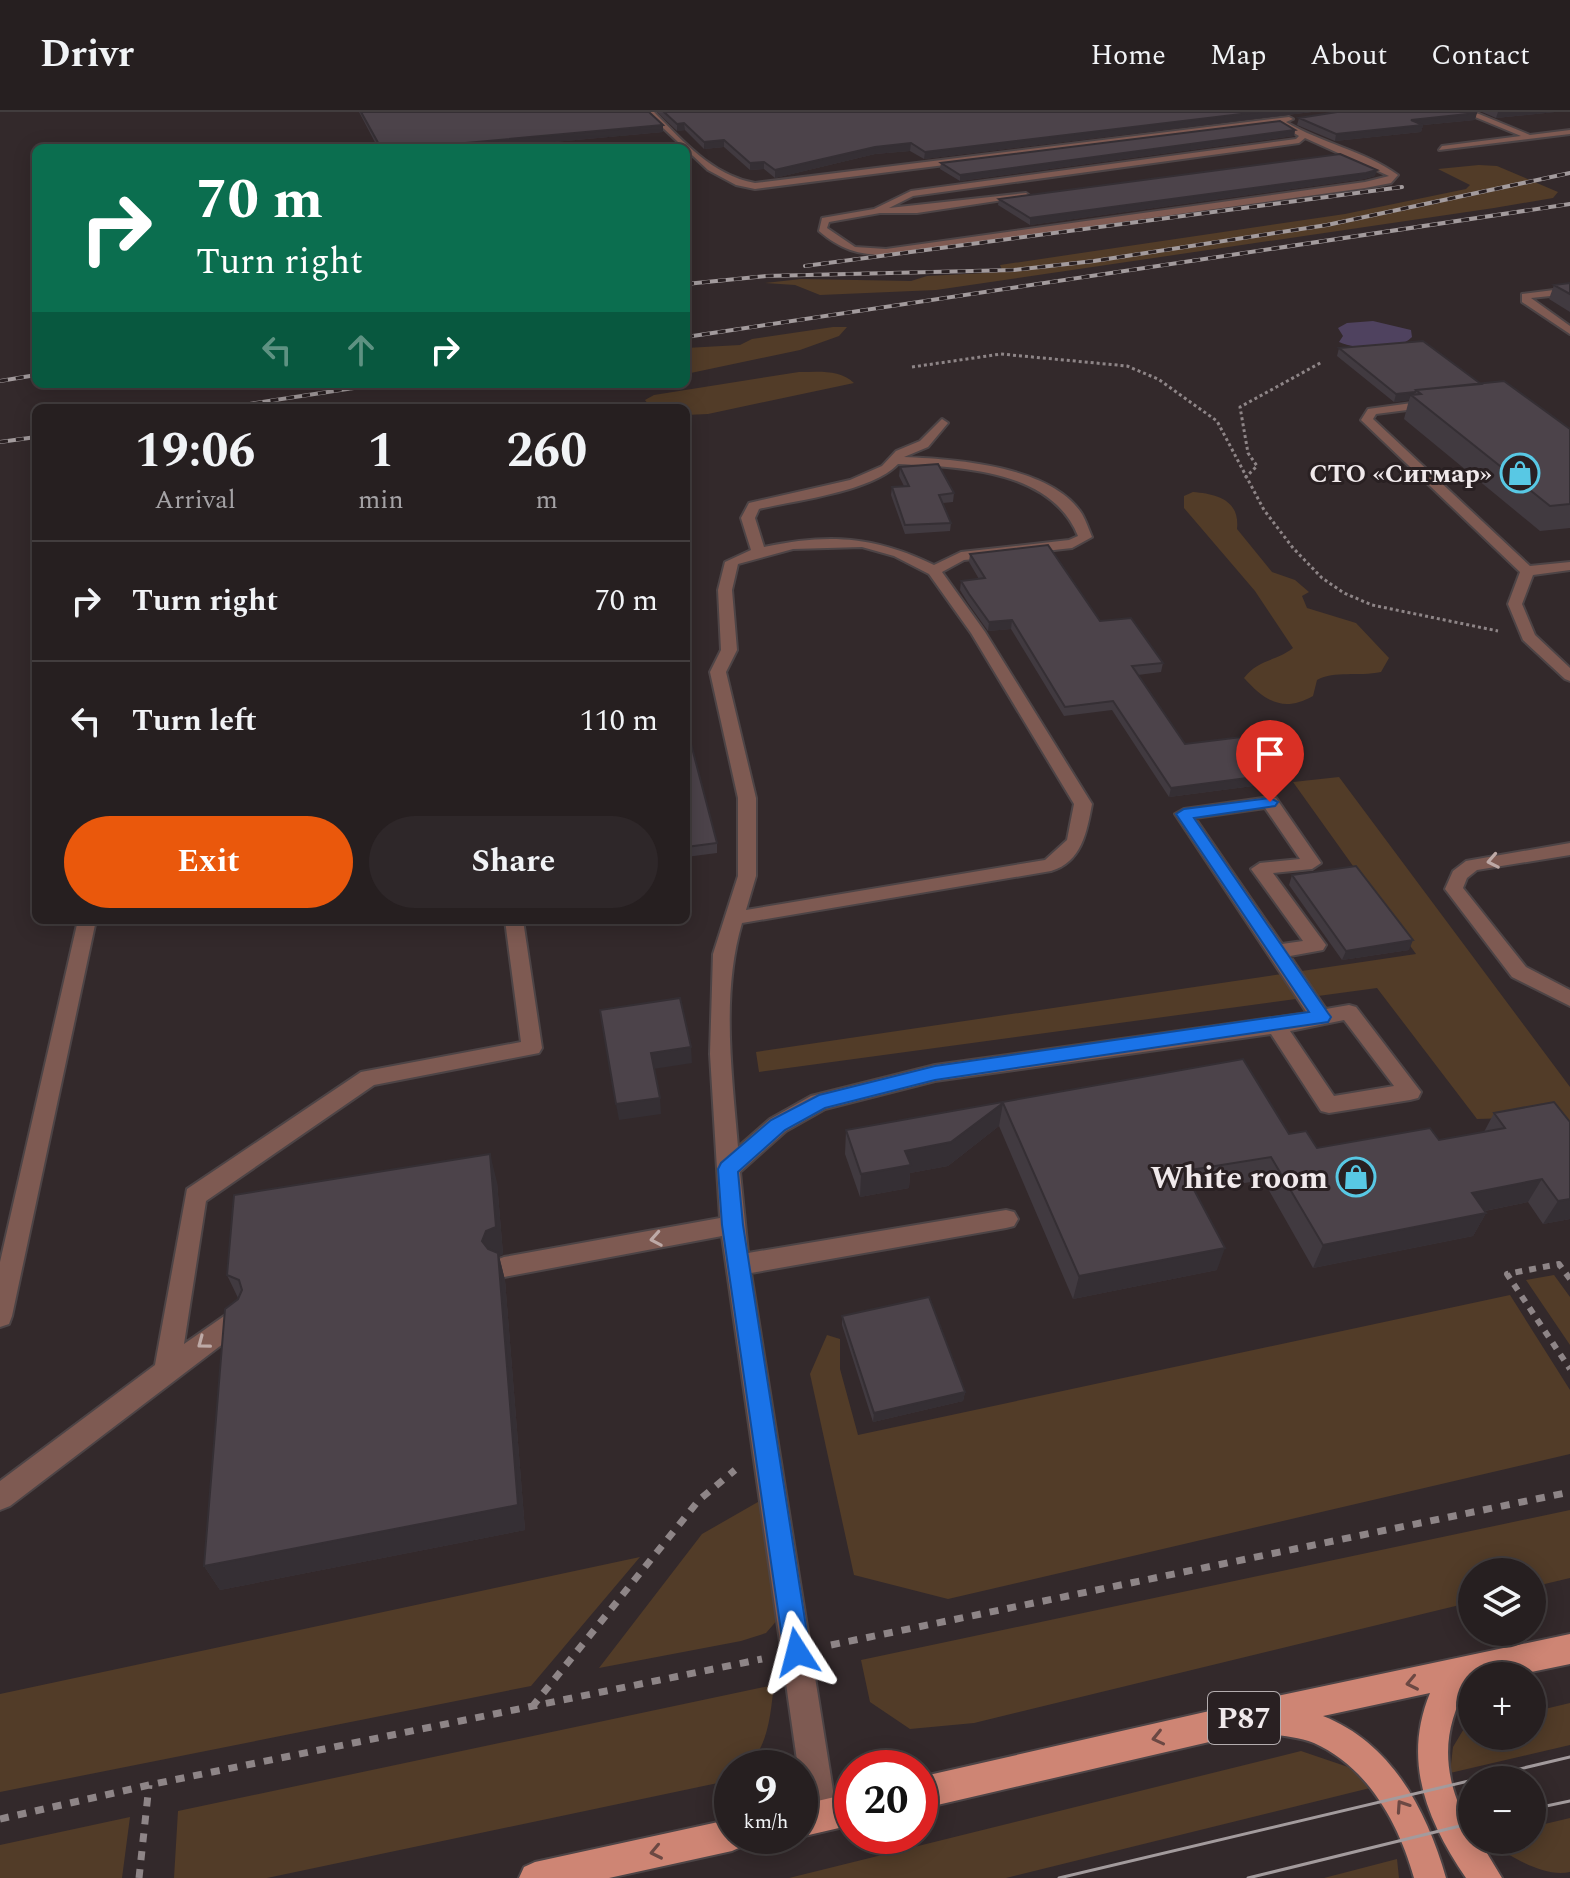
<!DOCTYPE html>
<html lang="en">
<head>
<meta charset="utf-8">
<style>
  :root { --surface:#261f20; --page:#2e2729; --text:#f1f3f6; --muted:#a4a2a5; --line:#423d3e; --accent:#ea580c }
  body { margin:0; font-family:Spectral,serif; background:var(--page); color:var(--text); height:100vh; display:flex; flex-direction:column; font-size:30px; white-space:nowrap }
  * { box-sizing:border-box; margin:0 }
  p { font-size:26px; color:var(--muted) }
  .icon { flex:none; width:44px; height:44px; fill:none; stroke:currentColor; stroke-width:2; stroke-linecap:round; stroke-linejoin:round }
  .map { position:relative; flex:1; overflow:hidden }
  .sheet { position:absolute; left:32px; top:292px; width:658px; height:520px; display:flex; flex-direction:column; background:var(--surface); border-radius:12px; box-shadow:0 4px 20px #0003,0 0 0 2px var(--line) }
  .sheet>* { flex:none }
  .guide { position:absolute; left:32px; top:32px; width:658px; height:244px; border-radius:12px; box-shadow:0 4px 20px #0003,0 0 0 2px var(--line); background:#0b6e4f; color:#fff; overflow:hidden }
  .buttons { position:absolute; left:1458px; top:1446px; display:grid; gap:16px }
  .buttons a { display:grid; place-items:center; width:88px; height:88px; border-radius:50%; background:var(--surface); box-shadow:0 4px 20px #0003,0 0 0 2px var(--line); font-size:40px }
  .speed { position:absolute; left:714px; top:1638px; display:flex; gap:16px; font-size:40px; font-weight:700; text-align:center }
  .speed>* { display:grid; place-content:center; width:104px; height:104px; border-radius:50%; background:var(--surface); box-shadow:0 4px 20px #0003,0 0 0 2px var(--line); line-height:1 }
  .speed small { font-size:20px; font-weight:400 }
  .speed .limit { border:12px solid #d22; background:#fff; color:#111 }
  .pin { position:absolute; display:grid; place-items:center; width:68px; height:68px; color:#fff; margin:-82px -34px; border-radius:50% 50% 50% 0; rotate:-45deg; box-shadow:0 0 8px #0007 }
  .pin .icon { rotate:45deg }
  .me { position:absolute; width:88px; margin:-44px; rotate:351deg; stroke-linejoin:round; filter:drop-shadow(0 0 6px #0008) }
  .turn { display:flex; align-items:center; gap:28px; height:168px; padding:0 32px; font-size:36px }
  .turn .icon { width:104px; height:104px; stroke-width:2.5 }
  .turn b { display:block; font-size:56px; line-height:68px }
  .lanes { display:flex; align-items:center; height:76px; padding:0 32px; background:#0003; justify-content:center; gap:40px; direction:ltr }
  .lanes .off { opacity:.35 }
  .eta { display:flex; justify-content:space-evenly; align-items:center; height:136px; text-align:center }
  .eta b { font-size:48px; font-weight:700; line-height:56px }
  .primary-button { display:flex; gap:16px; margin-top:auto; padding:16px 32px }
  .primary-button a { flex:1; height:92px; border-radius:48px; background:var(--accent); color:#fff; font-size:32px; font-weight:700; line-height:92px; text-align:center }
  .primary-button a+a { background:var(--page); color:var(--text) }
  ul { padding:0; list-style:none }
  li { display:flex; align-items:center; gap:24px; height:120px; padding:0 32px; border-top:2px solid var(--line) }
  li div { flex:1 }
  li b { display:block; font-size:30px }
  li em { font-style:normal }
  header { display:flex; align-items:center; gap:48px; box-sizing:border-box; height:112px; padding:0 40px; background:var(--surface); border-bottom:2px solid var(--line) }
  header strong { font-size:38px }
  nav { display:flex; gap:44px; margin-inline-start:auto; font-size:28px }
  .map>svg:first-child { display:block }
  .green { fill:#523c28 }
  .water { fill:#4f425f }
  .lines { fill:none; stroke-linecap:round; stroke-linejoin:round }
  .service-casing { stroke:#4d4446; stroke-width:4 }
  .primary-casing { stroke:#4d4446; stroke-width:4 }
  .path-far2 { stroke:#8e8587; stroke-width:3; stroke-dasharray:3 3; stroke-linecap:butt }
  .path-far1 { stroke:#8e8587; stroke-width:6; stroke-dasharray:7 7; stroke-linecap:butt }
  .path { stroke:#8e8587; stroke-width:7; stroke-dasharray:9 9; stroke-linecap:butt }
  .service { fill:#7e5a52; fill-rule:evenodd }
  .primary { fill:#ce8574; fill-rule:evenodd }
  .tram { stroke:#a39b9d; stroke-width:3 }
  .rail-casing { stroke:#a39b9d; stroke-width:4 }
  .rail { stroke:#292022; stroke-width:3; stroke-dasharray:8; stroke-linecap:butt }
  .wall { fill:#413a40 }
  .shaded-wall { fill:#352f34 }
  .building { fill:#4c434a; stroke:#352f34; stroke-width:2 }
  .oneway { stroke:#bda9a6 }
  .oneway2 { stroke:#6b4843 }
  .route { fill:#1a73e8; stroke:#114b97; stroke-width:2 }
  .labels { text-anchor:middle; stroke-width:6; stroke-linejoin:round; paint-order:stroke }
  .far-poi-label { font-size:26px; font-weight:bold; fill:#f0e9eb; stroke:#292022; text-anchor:end }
  .shield { fill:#292022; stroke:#b4adaf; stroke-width:2 }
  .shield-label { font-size:30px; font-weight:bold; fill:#f0e9eb }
  .poi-label { font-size:32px; font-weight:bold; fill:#f0e9eb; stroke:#292022; text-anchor:end }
</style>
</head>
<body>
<header>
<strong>Drivr</strong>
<nav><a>Home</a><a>Map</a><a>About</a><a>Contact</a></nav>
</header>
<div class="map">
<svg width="1570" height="1766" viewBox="0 0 1570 1766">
  <rect width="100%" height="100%" fill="#33292b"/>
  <path class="green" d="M1479,53l18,1 61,26 -5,6 -59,10 -558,82 -116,5 -25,-10 -30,-2 36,-4 110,2 16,-5 76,-4 -3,-7 345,-51 121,-25 4,-4 -32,-16z
    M833,215h14l-8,9 -39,14 -114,24v-26l54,-3 12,-6z
    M799,260c19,0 41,-3 55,11l-146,31 -22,1v-7h-35l-6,-8 9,-5z
    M1193,380c24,2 47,8 44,37l35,43 23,8 14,12 -7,4 5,12 49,15 33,35 -8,14c-23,5 -46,-2 -64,8l-4,16c-30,17 -48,5 -69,-18 14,-19 31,-16 49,-30l-38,-57 -71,-83v-12z
    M1339,665l231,310v58l-22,-28 -71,2 -100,-131 -618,84 -3,-20 660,-98 -123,-172z
    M1554,1163l16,22v48l-44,-65z
    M1510,1183l60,95v64l-622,145 -94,-24 -44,-201 17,-39 13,4v30l18,66z
    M765,1386l14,120 -13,15 -25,8 -142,27 103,-134z
    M1570,1398v68l-38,9v-15h-60v30l-498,121 -64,6 -40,-27 -9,-42z
    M640,1445l-109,129 -531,106v-98z
    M774,1573c-4,31 -5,60 -28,83h-14v12l-465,98h-93l4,-67z
    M1570,1591v42l-120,28 3,-26 12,-20 7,-1v10h60v-24z
    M1301,1639l53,18 16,19 -364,90h-217z
    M130,1705l-8,61h-122v-33z
    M1570,1706v54c-28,6 -62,-18 -85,-32h47v-13z
    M1397,1747l2,19h-75z"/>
  <path class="water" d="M1373,209l38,9 1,7c-16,16 -53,13 -73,5l4,-6 -5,-8 9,-5z"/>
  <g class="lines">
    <g class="service-casing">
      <path id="service" d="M646,0h8c30,30 58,63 101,71l534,-66 4,2 -7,3c35,21 79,29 112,53l-7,8 -26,5 -479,67c-28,0 -46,-6 -67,-24l3,-13 52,-9 37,-18 385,-52 3,-3 -22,-13 -522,66 -19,-4 -28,-15zM1305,26l84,38 -24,6 -479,67 -31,-2 -28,-19 2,-6 51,-9h37l113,-17 -4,-3 -137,15 24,-12 386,-53z
        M1463,0h11l56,23 40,-5v4l-131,16 3,-4 79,-10z
        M1570,176v6l-39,4 39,28v8l-48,-32v-8z
        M1434,288l4,2v4l-62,8 -3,5 157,147 40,-4v8l-37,5 -11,29 13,31 35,33v13l-5,-2 -42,-39 -15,-36 12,-32 -159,-152 7,-11z
        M942,307l6,4 -20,24 -24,10c51,2 148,9 178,57 4,7 7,16 10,23l-20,11 -108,12 -22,12 43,60 107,172c-5,27 -10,58 -41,67l-309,52c-21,71 -10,151 -4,224l32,-28 41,-23 124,-31 372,-52 -132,-199 9,-5 86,-12 6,1 45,65 -9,6 -39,4 53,72 -3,5 -33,6 36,53 23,-4 7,2 65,85 -3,6 -8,2 -81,13 -8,-2 -50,-77 -336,47 -110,28 -39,22 -46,41 8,81 258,-43 8,2 4,7 -4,7 -8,2 -255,45 86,543 -5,11 -11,5 -11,-5 -5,-11 -83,-580 -218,41 -8,-3 -4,-7 4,-7 8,-3 216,-39 -10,-164 3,-100 25,-78v-78l-28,-126 11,-22 -3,-60 7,-28 26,-12 -10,-32 8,-15 101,-23 32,-14 14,-15 24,-10zM898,352c61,3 153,5 180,72l-9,4 -108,12 -27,13c-59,-29 -106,-32 -170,-18l-9,-29 4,-9c38,-9 112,-17 139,-45zM862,435l32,9 35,18 42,59 103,171 -7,36 -22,20 -299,50 10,-34v-78l-30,-126 11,-22 -5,-60 6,-26 55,-15zM1265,696l35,51 -40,4 -9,6 52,72 -21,3 -87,-126zM1344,908l50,66 -60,10 -44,-65z
        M1570,731v12l-93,15 -10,8 -4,10 63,79 44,23v16l-58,-29 -67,-88 8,-18 13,-10z
        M78,808h18l-84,396 -3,8 -9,3v-65z
        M505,808h18l19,128 -3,5 -165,32 -168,116 -22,143 56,-39 9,3 3,8 -3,8 -239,182 -10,4v-29l155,-116 32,-176 174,-117 160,-30z"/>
    </g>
    <g class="primary-casing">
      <path id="primary" d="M1570,1522v30l-58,12h-40v9h-4c-22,37 -26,74 -11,115 5,14 15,25 15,40h7l23,38h-36c-39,-57 -64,-117 -36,-185l-107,23c69,27 104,95 123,162h-32c-15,-54 -46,-111 -100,-135 -17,-7 -36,-6 -53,-13l-341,79v-32l329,-75z
        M852,1681v32l-52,12 -2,-1 2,-31z
        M732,1707v17h16l-5,10 -11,5 -123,27h-90l5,-11 11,-5z"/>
    </g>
    <path class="path-far2" d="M912,255l89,-13 126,12 31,13 59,42 47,89 29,38 29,30 22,15 28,12 126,26
      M1245,366l12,-12 -9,-13 -8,-46 82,-45"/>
    <path class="path-far1" d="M1570,1167l-11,-15 -52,10 63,95"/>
    <path class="path" d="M831,1533l739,-153
      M532,1595l167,-207 36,-30
      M0,1707l149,-34 613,-126
      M139,1766l10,-93"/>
    <use href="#service" class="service"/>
    <use href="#primary" class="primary"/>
    <path class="tram" d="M1532,1697l38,-8
      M1059,1766l511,-121
      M1248,1766l224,-55"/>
    <g class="rail-casing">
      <path id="rail" d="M805,154l597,-79
        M686,172l80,-8 248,-6 80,-9 233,-36 243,-52
        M686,225l884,-133
        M0,269l36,-6
        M223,296l157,-24
        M0,330l36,-5"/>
    </g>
    <use href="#rail" class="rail"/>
  </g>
  <path class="wall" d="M359,0h290l14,20 -174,16h-111z
    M657,0h655l-388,47 -14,-8 -35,3 -100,24 -11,-9 -14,1 -26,-23 -20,2 -19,-19 -8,1z
    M1482,0h73l-59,6z
    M1299,6l176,2 -52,5 -2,7 -86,9 -38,-16z
    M1295,18l-1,6 -334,45 -20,-12 1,-6z
    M1375,64l-11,3 -334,46 -32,-20 1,-6z
    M1570,171v29l-21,-13 5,-14z
    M1339,236l142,36 89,45v99l-30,3 -136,-112 5,-19 -15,2 -57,-46z
    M900,355l54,26 -1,9 -10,1 8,20 -1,8 -45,3 -14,-39 1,-8 12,-1 -5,-10z
    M970,442l130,67 63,42 -2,9 -23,3 47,69 99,38 -115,15 -57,-87 -48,6 -53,-87 -23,2 -20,-28 -8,-13 1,-9 18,-2 -10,-17z
    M686,613l31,118v10l-31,4z
    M1292,763l117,75 -67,10 -53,-75z
    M1243,947l46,75 28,14 122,-8 45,-8 10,-19 76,9v97l-27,5 -15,-22 -43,9 1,2 -13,23 -160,32 -50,-88 -68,11 22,79 -144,29 -74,-173 -51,40 -38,7 -1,15 -49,9 -15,-43 1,-24z
    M497,1070l6,72 -4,2 6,24 20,250 -305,60 -16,-24 34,-268 -11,-23z
    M842,1204l123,76 -2,9 -90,21 -31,-97z"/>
  <path class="shaded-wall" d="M1258,0h54l-388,47 1,-7z
    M1498,0h57l-59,6z
    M1477,1l-2,7 -52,5 -2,7 -86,9 1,-7 75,-14z
    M684,11l1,7 -8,1v-7z
    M663,13v7l-174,16h-79z
    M1295,18l-1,6 -334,45v-6z
    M724,28v7l-20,2v-7z
    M911,31l-1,8 -35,3 -100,24v-8l100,-23z
    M764,50v7l-14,1v-7z
    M1377,58l-2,6 -11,3 -334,46v-7z
    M1415,280l-2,5 -2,-2 -2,5 -15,2 2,-8z
    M1012,508l-1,9 -23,2 1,-9z
    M1286,661l-2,9 -115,15 2,-9z
    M1413,828l-4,10 -67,10 4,-9z
    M691,935l1,16 -39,6 -2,-16z
    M660,986l1,16 -42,6 -3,-16z
    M1003,991l-4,23 -51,40 -38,7 -1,15 -49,9 1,-23z
    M490,1042l7,28 6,72 -4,2 6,24 20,250 -305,60 -16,-24 289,-307 -11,-18z
    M1542,1067l-14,23 -69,14 13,-23z
    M1570,1087v20l-27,5 15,-23z
    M1486,1101l-13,23 -160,32 10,-23z
    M1225,1136l-8,22 -144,29 6,-23z
    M965,1280l-2,9 -90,21 1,-9z"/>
  <path class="building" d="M361,0h288l14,13 -253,23h-29z
    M664,0h594l-333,40 -14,-9 -36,4 -100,23 -11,-8 -14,1 -26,-23 -20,2 -20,-19 -7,1z
    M1337,0h137l3,1 -66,7 12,5 -87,9 -37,-16z
    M1280,9l15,9 -335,45 -19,-12z
    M1340,42l37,16 -11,3 -336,45 -31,-19z
    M1570,171v11l-16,-9z
    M1423,229l58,43 -65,6 -1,2 -19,2 -57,-46z
    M1504,269l66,48v75l-20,2 -139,-111 10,-1 -5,-4z
    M938,352l16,29 -15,2 12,28 -46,2 -13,-38 17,-1 -9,-19z
    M1048,433l52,76 31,-3 32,45 -31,3 53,78 73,-9 28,38 -115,15 -58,-87 -48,6 -53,-87 -23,2 -20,-28 -8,-13 24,-3 -15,-24z
    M686,613l31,118 -31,4z
    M1356,754l57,74 -67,11 -54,-76z
    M680,886l11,49 -40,6 9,45 -44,6 -16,-94z
    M1243,947l46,75 17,-3 11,17 113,-20 9,12 66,-12 -11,-15 60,-11 16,20v77l-12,2 -16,-22 -70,14 14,20 -163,32 -52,-88 -87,14 41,77 -146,28 -76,-173 -52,39 -46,9 6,14 -50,9 -15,-44z
    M490,1042l6,73 -10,4 -4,10 6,8 10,4 20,252 -314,61 21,-257 13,-10 4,-9 -3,-10 -12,-5 7,-80z
    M929,1185l36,95 -91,21 -32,-97z"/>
  <defs><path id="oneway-chevron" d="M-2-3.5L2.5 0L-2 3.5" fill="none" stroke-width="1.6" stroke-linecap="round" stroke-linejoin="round" transform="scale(2)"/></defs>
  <g class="oneway">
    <use href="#oneway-chevron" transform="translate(1493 749) rotate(169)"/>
    <use href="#oneway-chevron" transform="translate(656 1127) rotate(170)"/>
    <use href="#oneway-chevron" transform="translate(203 1231) rotate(143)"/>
  </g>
  <g class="oneway2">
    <use href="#oneway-chevron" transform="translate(1412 1571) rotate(168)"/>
    <use href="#oneway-chevron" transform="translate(1158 1626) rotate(167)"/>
    <use href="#oneway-chevron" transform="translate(1402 1694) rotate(-124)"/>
    <use href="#oneway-chevron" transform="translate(656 1740) rotate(168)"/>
  </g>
  <path class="route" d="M1270,686l8,4 -3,4 -81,12 134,195 3,4 -3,5 -393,58 -110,28 -40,22 -47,42 5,53 67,427 -4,10 -9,4 -9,-4 -4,-10 -62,-427 -4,-56 3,-6 50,-43 48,-25 116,-29 374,-54 -133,-198 8,-5z"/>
  <defs>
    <g id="shop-ring" transform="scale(2)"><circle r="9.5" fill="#292022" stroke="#58c8e4" stroke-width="1.5"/><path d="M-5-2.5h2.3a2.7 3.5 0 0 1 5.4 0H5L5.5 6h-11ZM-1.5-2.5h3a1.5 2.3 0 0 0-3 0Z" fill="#58c8e4"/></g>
  </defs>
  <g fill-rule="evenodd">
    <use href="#shop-ring" x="1520" y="361"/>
    <use href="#shop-ring" x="1356" y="1065"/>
  </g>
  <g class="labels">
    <g class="far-poi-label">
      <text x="1492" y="370">СТО «Сигмар»</text>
    </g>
    <rect class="shield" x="1208" y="1580" width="72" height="52" rx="6"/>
    <g class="shield-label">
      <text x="1244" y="1616">Р87</text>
    </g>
    <g class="poi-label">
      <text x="1328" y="1076">White room</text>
    </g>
  </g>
</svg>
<div class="buttons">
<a><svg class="icon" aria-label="layers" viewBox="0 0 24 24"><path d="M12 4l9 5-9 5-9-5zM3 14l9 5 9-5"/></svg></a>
<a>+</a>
<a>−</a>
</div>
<div class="speed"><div>9<small>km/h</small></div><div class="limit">20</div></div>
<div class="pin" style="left:1270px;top:690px;background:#d93025"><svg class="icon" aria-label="arrive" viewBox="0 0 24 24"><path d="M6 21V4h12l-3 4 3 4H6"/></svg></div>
<svg class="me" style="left:797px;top:1540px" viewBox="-20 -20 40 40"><path d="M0-17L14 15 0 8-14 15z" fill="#1a73e8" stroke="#fff" stroke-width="4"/></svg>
<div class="guide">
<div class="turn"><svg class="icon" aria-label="right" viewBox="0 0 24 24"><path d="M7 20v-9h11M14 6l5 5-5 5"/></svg><div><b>70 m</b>Turn right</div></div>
<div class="lanes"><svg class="icon off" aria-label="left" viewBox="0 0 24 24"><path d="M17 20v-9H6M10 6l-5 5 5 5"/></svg><svg class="icon off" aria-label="ahead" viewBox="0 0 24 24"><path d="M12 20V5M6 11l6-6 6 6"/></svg><svg class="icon" aria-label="right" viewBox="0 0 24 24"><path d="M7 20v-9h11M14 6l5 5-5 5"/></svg></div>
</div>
<section class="sheet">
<div class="eta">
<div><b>19:06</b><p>Arrival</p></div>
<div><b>1</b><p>min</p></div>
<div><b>260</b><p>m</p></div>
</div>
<ul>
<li><svg class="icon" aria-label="right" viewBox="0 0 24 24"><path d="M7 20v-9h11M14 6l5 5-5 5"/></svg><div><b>Turn right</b></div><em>70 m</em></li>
<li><svg class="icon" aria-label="left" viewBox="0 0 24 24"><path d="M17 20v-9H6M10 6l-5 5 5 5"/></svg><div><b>Turn left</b></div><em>110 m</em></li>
</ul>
<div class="primary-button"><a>Exit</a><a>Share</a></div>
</section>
</div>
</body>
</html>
